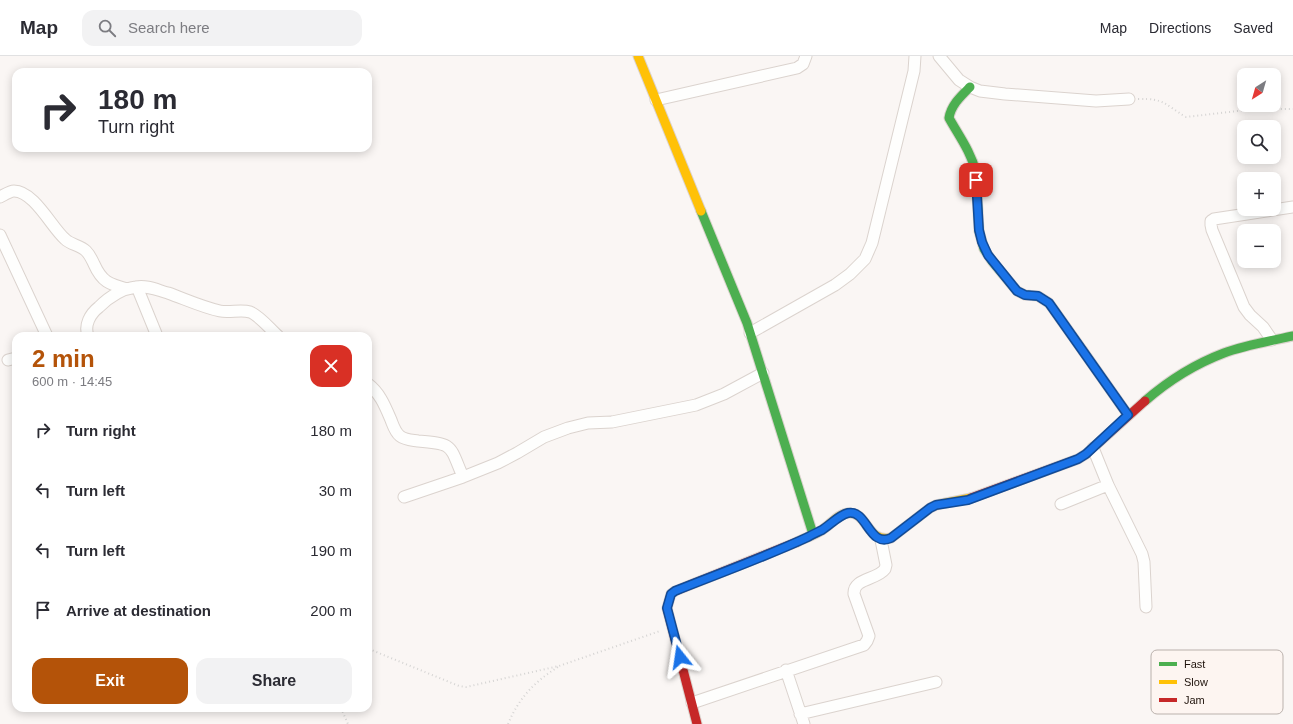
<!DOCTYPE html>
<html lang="en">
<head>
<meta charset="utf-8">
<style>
  :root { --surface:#fff; --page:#f2f2f3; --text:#2b2b33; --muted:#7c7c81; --line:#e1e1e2; --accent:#b45309 }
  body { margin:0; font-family:Arial,sans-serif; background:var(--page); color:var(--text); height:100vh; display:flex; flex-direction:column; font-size:15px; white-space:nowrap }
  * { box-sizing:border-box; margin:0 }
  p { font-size:13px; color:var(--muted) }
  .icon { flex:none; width:22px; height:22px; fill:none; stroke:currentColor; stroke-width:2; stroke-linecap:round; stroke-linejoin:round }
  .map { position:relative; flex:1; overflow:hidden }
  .sheet { position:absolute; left:12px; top:276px; width:360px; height:380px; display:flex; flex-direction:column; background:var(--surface); border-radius:12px; box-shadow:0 2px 10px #0003 }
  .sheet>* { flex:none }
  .hud { position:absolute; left:12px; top:12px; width:360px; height:84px; border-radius:12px; box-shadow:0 2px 10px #0003; background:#fff; color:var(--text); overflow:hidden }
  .needle { width:26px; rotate:217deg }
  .buttons { position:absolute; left:1237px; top:12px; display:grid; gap:8px }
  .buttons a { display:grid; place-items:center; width:44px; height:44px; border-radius:8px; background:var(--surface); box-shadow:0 2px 10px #0003; font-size:20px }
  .pin { position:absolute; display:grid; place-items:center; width:34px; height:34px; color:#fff; margin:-17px; border-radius:8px; box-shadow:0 2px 6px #0006 }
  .me { position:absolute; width:44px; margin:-22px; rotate:345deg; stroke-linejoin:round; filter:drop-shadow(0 0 3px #0008) }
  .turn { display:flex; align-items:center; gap:14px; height:84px; padding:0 20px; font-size:18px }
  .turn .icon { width:52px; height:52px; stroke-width:2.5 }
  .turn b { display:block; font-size:28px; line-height:34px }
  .round { display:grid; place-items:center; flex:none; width:42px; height:42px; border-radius:12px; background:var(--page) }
  .summary { display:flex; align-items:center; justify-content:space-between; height:68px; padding:0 20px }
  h1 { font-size:24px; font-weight:600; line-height:30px; color:var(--accent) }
  .button { display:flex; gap:8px; margin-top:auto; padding:8px 20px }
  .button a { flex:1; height:46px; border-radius:12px; background:var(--accent); color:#fff; font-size:16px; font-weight:600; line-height:46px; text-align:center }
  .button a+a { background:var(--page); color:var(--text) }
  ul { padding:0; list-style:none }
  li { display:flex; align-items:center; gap:12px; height:60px; padding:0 20px }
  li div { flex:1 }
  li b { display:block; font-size:15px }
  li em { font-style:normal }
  header { display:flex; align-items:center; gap:24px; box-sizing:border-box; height:56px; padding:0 20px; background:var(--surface); border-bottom:1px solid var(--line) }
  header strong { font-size:19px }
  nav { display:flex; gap:22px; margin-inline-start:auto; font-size:14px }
  .search { width:280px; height:36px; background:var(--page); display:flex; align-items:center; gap:10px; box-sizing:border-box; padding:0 14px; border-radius:12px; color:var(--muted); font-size:15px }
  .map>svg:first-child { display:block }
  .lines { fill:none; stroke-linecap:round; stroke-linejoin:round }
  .street-casing { stroke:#dbd3ce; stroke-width:13 }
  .fast-casing { stroke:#dbd3ce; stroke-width:11 }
  .slow-casing { stroke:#dbd3ce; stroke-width:11 }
  .jam-casing { stroke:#dbd3ce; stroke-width:11 }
  .path { stroke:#d5d4d3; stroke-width:2; stroke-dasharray:1 3; stroke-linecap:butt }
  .street { stroke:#fefefd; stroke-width:11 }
  .fast { stroke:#4caf50; stroke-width:9 }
  .slow { stroke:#ffc107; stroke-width:9 }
  .jam { stroke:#c62828; stroke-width:9 }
  .route-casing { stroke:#114b97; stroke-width:10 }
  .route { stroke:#1a73e8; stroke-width:7 }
  .key { fill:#fdf5f1; stroke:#bab1ac; stroke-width:1 }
  .key-label { font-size:11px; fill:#1f130c }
</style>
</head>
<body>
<header>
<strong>Map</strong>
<div class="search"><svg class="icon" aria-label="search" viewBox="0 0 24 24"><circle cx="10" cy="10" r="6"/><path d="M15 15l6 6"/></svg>Search here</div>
<nav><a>Map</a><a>Directions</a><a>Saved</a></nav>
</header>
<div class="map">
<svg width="1293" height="668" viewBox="0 0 1293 668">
  <rect width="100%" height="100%" fill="#faf6f4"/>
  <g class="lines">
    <g class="street-casing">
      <path id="street" d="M939,0l20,24 11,7 10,4 25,3 91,7 33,-2
        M656,44l141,-32 6,-4 3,-8
        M0,141c4,-2 10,-6 14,-6 20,0 38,37 51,48 6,6 15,6 21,12 4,4 6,9 8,13 8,18 15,20 33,25
        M0,179l47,101
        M137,231l20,49
        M750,277l85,-48 15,-11 15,-15 7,-16 42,-172 1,-15
        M88,280c-4,-11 2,-22 11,-29 10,-10 22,-18 37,-20 11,-2 21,3 32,6 17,6 34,14 52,18 10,2 21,-2 30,1 10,4 20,17 28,24
        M1272,284l-9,-13 -13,-12 -6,-8 -32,-77 -1,-5v-4l3,-2 79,-12
        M8,304l8,-2
        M368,328c12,9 17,22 23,36 2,5 4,12 9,16 5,4 12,4 18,5 36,3 31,3 45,36
        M1093,392l15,37 34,69 2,8 2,45
        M404,441l59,-20 35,-14 19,-10 27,-16 24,-9 20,-5 24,-1 84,-17 28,-11 39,-21
        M1061,448l47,-19
        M786,614l18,54
        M692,647l172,-58 3,-4 2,-5 -15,-42c-1,-16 23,-14 31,-25l1,-4 -5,-25
        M800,658l136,-32"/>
    </g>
    <g class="fast-casing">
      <path id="fast" d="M970,31c-9,9 -19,18 -21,31 10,18 22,34 27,54l3,59 5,18 8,12 25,30 8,4 13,1 11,7 34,48
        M701,155l46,112 66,211
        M1145,345c23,-20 50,-37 79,-48 22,-8 46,-12 69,-17"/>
    </g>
    <g class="slow-casing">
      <path id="slow" d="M638,0l63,155
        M1083,295l45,64
        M797,486c8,-4 17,-7 25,-12 8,-5 16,-16 26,-17 20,-2 18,30 43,25l39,-30 6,-3 35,-7"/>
    </g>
    <g class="jam-casing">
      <path id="jam" d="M971,442l107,-39 8,-5 59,-53
        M697,668l-30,-116 4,-14 4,-3 122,-49"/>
    </g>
    <path class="path" d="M1138,43c27,-1 27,6 48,18l69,-8h38
      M369,593l90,37 7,1 93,-21 101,-35
      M341,652l7,16
      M508,668c11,-26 26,-42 50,-57"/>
    <use href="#street" class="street"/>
    <use href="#fast" class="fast"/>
    <use href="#slow" class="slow"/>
    <use href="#jam" class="jam"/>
  </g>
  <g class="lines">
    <g class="route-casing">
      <path id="route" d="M680,601l-13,-49 4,-14 4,-3c45,-18 90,-34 133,-54 5,-3 10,-5 14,-7 8,-5 17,-15 26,-17 19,-4 21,35 43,25l39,-30 6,-3 32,-5 110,-41 8,-5 42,-39 -79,-112 -11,-7 -13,-1 -8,-4 -29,-36 -6,-13 -3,-12 -3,-50"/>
    </g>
    <use href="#route" class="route"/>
  </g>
  <rect x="1151" y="594" width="132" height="64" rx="6" class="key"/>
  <rect x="1159" y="606" width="18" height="4" fill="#4caf50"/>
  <rect x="1159" y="624" width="18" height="4" fill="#ffc107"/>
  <rect x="1159" y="642" width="18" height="4" fill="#c62828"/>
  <g class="key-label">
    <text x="1184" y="612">Fast</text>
    <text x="1184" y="630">Slow</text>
    <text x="1184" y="648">Jam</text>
  </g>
</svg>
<div class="buttons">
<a><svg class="needle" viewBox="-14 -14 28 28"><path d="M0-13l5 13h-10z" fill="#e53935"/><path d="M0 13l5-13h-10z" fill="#7c7c81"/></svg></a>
<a><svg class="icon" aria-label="search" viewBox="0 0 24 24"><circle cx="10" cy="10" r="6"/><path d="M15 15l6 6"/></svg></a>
<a>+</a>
<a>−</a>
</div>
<div class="pin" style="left:976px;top:124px;background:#d93025"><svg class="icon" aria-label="arrive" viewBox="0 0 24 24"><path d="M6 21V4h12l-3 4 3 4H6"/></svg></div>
<svg class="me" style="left:680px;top:601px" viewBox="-20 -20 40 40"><path d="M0-17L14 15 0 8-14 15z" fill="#1a73e8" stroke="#fff" stroke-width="4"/></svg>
<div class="hud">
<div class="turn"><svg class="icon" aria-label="right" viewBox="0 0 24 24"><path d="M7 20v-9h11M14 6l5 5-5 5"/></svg><div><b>180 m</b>Turn right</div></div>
</div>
<section class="sheet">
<div class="summary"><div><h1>2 min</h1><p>600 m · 14:45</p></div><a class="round" style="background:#d93025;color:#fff"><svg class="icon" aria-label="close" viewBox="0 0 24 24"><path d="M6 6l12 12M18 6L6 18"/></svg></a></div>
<ul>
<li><svg class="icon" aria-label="right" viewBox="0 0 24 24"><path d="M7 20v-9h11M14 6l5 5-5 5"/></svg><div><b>Turn right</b></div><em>180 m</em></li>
<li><svg class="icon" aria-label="left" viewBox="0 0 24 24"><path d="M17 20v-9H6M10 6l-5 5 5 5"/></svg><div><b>Turn left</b></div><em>30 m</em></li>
<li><svg class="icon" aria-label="left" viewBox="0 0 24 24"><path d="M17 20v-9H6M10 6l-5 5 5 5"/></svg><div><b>Turn left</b></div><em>190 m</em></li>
<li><svg class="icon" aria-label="arrive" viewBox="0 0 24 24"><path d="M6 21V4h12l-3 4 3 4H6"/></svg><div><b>Arrive at destination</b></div><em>200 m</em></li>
</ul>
<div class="button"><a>Exit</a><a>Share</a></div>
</section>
</div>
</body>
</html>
